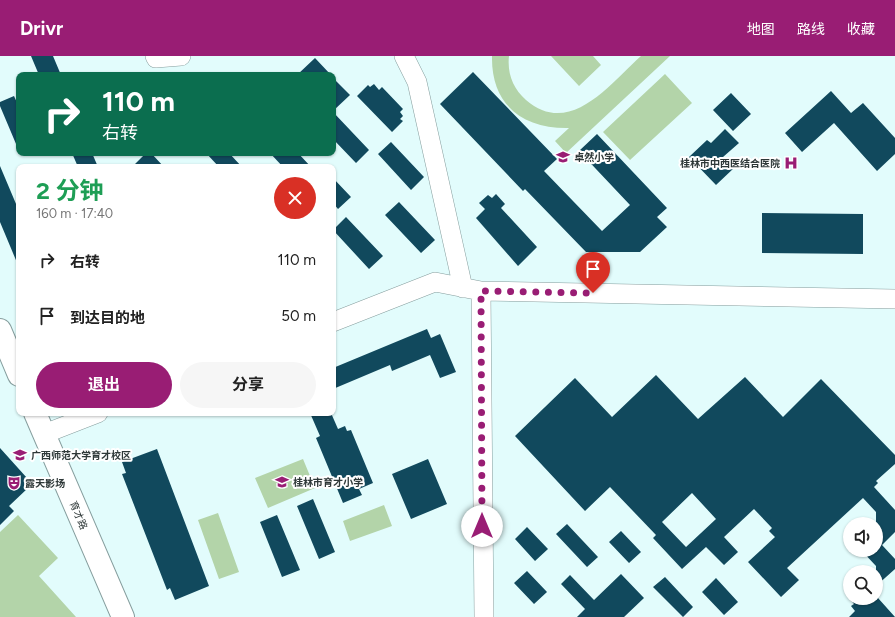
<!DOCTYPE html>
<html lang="zh">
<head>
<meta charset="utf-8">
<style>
  :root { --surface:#fff; --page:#f6f6f6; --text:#222; --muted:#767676; --accent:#991d74 }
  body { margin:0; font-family:Figtree,"Noto Sans SC",sans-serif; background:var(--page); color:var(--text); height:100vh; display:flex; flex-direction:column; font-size:15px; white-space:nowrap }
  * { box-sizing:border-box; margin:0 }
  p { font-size:13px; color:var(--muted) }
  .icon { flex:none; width:22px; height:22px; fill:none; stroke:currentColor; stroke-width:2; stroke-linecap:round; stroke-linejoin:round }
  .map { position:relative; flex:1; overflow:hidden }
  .sheet { position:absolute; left:16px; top:108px; width:320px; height:252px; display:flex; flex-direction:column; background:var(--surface); border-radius:8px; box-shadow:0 1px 3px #0004 }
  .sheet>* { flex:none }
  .top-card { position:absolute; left:16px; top:16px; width:320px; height:84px; border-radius:8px; box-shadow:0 1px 3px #0004; background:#0b6e4f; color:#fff; overflow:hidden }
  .controls { position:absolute; left:843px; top:461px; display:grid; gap:8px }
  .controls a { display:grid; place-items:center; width:40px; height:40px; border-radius:50%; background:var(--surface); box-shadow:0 1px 3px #0004; font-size:20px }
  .pin { position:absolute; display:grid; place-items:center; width:34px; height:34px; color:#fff; margin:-41px -17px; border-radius:50% 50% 50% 0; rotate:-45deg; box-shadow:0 0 4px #0007 }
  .pin .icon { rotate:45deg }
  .me { position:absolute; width:44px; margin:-22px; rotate:0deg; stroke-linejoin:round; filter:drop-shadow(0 0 3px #0008) }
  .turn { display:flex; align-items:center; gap:14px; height:84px; padding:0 20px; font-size:18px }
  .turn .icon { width:52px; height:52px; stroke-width:2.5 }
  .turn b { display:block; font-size:28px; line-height:34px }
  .round { display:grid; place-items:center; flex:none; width:42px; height:42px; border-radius:21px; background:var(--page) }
  .headline { display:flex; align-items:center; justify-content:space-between; height:68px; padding:0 20px }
  h1 { font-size:24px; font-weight:700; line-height:30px; color:#1e9e55 }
  .cta { display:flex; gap:8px; margin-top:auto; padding:8px 20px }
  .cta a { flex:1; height:46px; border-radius:24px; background:var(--accent); color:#fff; font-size:16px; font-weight:700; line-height:46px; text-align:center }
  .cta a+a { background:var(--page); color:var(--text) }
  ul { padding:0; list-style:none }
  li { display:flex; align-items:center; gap:12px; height:56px; padding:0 20px }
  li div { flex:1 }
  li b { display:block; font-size:15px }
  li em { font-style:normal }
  header { display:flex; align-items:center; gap:24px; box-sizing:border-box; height:56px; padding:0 20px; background:var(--accent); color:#fff }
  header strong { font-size:19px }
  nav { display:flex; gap:22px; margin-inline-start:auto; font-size:14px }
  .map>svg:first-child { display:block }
  .green { fill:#b3d4a9 }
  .building { fill:#11495d; fill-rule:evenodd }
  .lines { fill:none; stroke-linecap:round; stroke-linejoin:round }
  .minor-casing { stroke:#869e9e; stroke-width:20 }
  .major-casing { stroke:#869e9e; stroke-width:24 }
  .minor { stroke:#fff; stroke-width:19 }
  .major { stroke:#fff; stroke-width:22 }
  .route { stroke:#991d74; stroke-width:7; stroke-dasharray:0 12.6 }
  .labels { text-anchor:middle; stroke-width:4; stroke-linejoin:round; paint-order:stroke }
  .poi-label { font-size:10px; font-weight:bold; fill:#2e3838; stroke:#fff; text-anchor:start }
  .street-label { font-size:10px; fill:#2e3838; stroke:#fff }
</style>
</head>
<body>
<header>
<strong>Drivr</strong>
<nav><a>地图</a><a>路线</a><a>收藏</a></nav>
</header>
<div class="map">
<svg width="895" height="561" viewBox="0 0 895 561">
  <rect width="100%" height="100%" fill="#e2fcfc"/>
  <path class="green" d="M492,0h17c-2,17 4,33 17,44 44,38 84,-16 115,-44h29l-104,97 -11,-12 14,-13c-46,1 -78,-23 -77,-72z
    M551,0h42l8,9 -22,21z
    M665,18l27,29 -62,57 -27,-28z
    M303,403l12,29 -47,20 -13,-30z
    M384,449l8,21 -42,15 -7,-20z
    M218,457l21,59 -20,7 -21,-59z
    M18,459l40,43 -19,18 37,41h-76v-85z"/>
  <path class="building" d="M31,0h22l8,19h-22z
    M315,2l16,17h-34z
    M473,16l84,87 -13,12 58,60 28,-26 -51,-54 18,-17 70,74 -10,9 10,10 -27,25h-54l-61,-63 -2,2 -83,-87z
    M333,22l17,17 -17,16z
    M374,28l5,6 3,-3 21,22 -3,3 3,4 -3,3 3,2 -11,11 -35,-36 11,-11 2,2z
    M831,35l20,22 12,-10 32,35v16l-18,17 -43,-48 -32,29 -17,-19z
    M731,37l20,21 -18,17 -20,-21z
    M14,40l5,11v44l-19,-45v-4z
    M333,56l36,38 -13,13 -23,-24z
    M725,73l14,14 -16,14 11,11 -18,17 -27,-28 18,-17 4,3z
    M391,86l33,35 -13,13 -33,-36z
    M72,97h20l6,14h-20z
    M146,97h5l13,14h-32z
    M206,97h23l13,14h-23z
    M270,97h28l13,14h-28z
    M0,110l19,45 -1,54 -18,-43z
    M333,122l18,19 -13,12 -5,-6z
    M496,138l9,10 -4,4 36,39 -19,19 -42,-48 9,-9 -6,-6 9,-8 4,3z
    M399,146l36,38 -14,13 -36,-38z
    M762,157l101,1v40l-101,-1z
    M346,161l37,39 -14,13 -36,-39z
    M427,273l4,9 9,-4 16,38 -16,6 -10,-23 -38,16 -2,-6 -57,24v-21z
    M656,319l42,44 47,-42 38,40 38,-38 74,76v9l-19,17 2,2 -4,4 21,23v22l-13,13 13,14v10l-19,17v-20l-15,-16h15v-38l-13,-14 -76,70 12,12 -18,17 -33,-35 27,-25 -6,-6 3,-3 -18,-19 -30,28 14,15 -14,13 -18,-18 -24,22 -29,-31 3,-3 -46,-48 -25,24 -70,-75 60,-58 37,39zM692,437l24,26 -30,28 -24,-25z
    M310,357h21l7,16 7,-3 2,5 4,-1 22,53 -14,6 3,6 -19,8 -27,-65 4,-2z
    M0,392l27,30 1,10 -19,18 5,5 -14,14z
    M157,393l52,137 -34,14 -5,-12 -3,2 -45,-116 4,-1 -4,-11z
    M428,403l19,45 -36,15 -19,-45z
    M313,443l22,53 -16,7 -22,-53z
    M277,459l23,55 -18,7 -22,-55z
    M567,468l31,33 -11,10 -31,-33z
    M527,471l21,22 -13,12 -20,-22z
    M621,475l20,21 -12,11 -20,-21z
    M527,515l20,21 -13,12 -20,-21z
    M621,518l23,24 -20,19h-47l8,-8 -24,-25 9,-9 24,25z
    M665,521l28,30 -10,10 -30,-30z
    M716,522l22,24 -14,13 -22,-23z
    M849,542h29l17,19h-46l6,-6 -4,-5 3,-2z"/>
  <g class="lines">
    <g class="minor-casing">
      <path id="minor" d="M155,0l1,2 25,-2
        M404,0l13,26 46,206
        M481,235l3,326
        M333,266l102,-40 46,9 414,8
        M44,378l54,-21"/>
    </g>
    <g class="major-casing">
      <path id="major" d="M0,274l19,45
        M35,357l88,204"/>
    </g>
    <use href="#minor" class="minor"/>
    <use href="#major" class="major"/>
  </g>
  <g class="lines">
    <path class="route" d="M482,470l-1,-235 112,2"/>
  </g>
  <defs>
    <g id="school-bare" transform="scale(1.08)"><path d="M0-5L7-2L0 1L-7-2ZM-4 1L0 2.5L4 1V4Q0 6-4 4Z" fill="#991d74" stroke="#fff" stroke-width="2.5" paint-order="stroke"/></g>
    <g id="hospital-bare" transform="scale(1.08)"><path d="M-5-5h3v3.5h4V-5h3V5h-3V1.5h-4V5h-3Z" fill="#991d74" stroke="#fff" stroke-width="2.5" paint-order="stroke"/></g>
    <g id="university-bare" transform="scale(1.08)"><path d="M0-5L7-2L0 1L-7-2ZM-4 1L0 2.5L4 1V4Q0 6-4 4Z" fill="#991d74" stroke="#fff" stroke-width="2.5" paint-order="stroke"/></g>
    <g id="theatre-bare" transform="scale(1.08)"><path d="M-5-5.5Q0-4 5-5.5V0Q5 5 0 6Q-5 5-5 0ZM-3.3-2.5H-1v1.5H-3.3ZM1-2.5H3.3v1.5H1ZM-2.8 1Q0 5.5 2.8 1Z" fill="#991d74" stroke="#fff" stroke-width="2.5" paint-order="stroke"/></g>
  </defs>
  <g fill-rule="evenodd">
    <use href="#school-bare" x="563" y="101"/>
    <use href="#hospital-bare" x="791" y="107"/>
    <use href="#university-bare" x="20" y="399"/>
    <use href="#school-bare" x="282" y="426"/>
    <use href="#theatre-bare" x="14" y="427"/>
  </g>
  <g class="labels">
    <g class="poi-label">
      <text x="574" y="105">卓然小学</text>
      <text x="780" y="111" text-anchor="end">桂林市中西医结合医院</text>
      <text x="31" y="403">广西师范大学育才校区</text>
      <text x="293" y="430">桂林市育才小学</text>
      <text x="25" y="431">露天影场</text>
    </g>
    <g class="street-label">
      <text transform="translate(79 459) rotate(67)" y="4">育才路</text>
    </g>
  </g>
</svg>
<div class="controls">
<a><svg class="icon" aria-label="sound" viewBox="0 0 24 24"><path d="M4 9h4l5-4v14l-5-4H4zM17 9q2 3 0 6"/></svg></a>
<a><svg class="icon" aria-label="search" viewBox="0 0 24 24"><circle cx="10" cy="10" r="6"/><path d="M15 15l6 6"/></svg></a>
</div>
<div class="pin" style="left:593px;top:237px;background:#d93025"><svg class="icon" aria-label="arrive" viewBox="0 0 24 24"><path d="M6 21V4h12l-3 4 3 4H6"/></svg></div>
<svg class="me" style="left:482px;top:470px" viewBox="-20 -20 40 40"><circle r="19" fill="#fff"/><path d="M0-13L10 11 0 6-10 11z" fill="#991d74"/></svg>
<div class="top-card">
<div class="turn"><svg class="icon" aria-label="right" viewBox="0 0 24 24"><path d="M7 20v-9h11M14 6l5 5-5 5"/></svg><div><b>110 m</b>右转</div></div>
</div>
<section class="sheet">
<div class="headline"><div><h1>2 分钟</h1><p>160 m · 17:40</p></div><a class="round" style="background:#d93025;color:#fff"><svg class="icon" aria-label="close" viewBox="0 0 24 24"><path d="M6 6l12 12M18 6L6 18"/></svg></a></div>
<ul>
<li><svg class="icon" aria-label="right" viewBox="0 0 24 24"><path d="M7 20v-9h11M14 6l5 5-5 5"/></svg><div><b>右转</b></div><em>110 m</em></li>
<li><svg class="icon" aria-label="arrive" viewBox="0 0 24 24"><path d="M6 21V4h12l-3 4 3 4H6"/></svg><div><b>到达目的地</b></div><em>50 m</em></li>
</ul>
<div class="cta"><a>退出</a><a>分享</a></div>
</section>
</div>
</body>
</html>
